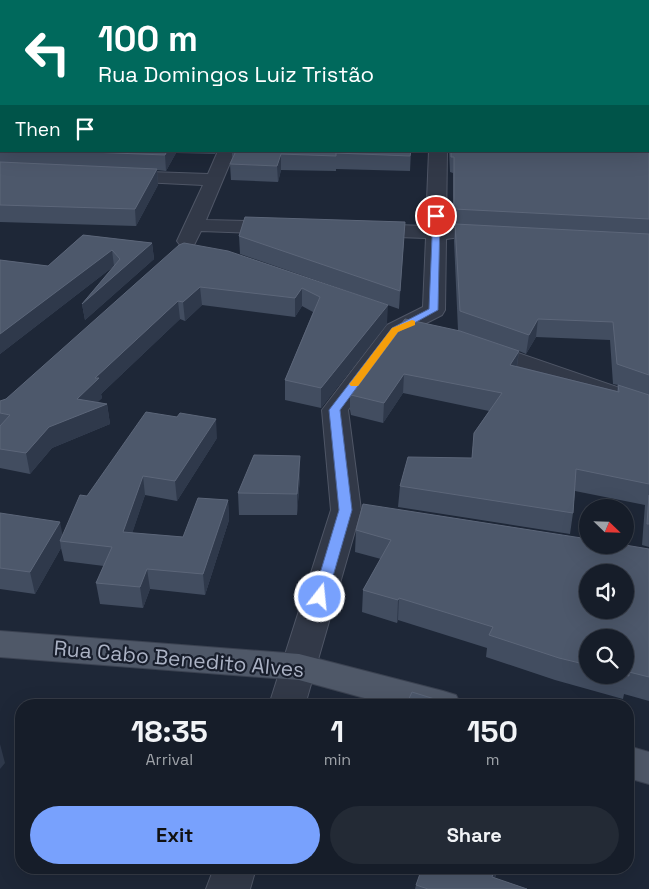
<!DOCTYPE html>
<html lang="en">
<head>
<meta charset="utf-8">
<style>
  :root { --surface:#161d29; --page:#232a35; --text:#f1f3f6; --muted:#9ea2a8; --line:#353b46; --accent:#78a1fd }
  body { margin:0; font-family:"Space Grotesk",sans-serif; background:var(--page); color:var(--text); height:100vh; display:flex; flex-direction:column; font-size:19px; white-space:nowrap }
  * { box-sizing:border-box; margin:0 }
  p { font-size:16px; color:var(--muted) }
  .icon { flex:none; width:28px; height:28px; fill:none; stroke:currentColor; stroke-width:2; stroke-linecap:round; stroke-linejoin:round }
  .map { position:relative; flex:1; overflow:hidden }
  .panel { position:absolute; left:15px; top:699px; width:619px; height:175px; display:flex; flex-direction:column; background:var(--surface); border-radius:20px; box-shadow:0 5px 20px #0002,0 0 0 1px var(--line) }
  .panel>* { flex:none }
  .guide { position:absolute; left:0px; top:0px; width:650px; height:152px; box-shadow:0 5px 20px #0002,0 0 0 1px var(--line); background:#00695c; color:#fff; overflow:hidden }
  .needle { width:32px; rotate:113deg }
  .tools { position:absolute; left:579px; top:499px; display:grid; gap:10px }
  .tools a { display:grid; place-items:center; width:55px; height:55px; border-radius:50%; background:var(--surface); box-shadow:0 5px 20px #0002,0 0 0 1px var(--line); font-size:25px }
  .pin { position:absolute; display:grid; place-items:center; width:42px; height:42px; color:#fff; margin:-21px; border:2px solid #fff; border-radius:50%; box-shadow:0 1px 5px #0007 }
  .me { position:absolute; width:55px; margin:-28px; rotate:16deg; stroke-linejoin:round; filter:drop-shadow(0 0 4px #0008) }
  .turn { display:flex; align-items:center; gap:18px; height:105px; padding:0 15px; font-size:22px }
  .turn .icon { width:65px; height:65px; stroke-width:2.5 }
  .turn b { display:block; font-size:35px; line-height:42px }
  .then { display:flex; align-items:center; height:48px; padding:0 15px; background:#0003; gap:10px; font-size:19px }
  .eta { display:flex; justify-content:space-evenly; align-items:center; height:85px; text-align:center }
  .eta b { font-size:30px; font-weight:700; line-height:35px }
  .action { display:flex; gap:10px; margin-top:auto; padding:10px 15px }
  .action a { flex:1; height:58px; border-radius:30px; background:var(--accent); color:#111; font-size:20px; font-weight:700; line-height:58px; text-align:center }
  .action a+a { background:var(--page); color:var(--text) }
  .map>svg:first-child { display:block }
  .lines { fill:none; stroke-linecap:round; stroke-linejoin:round }
  .minor-casing { stroke:#4f5666; stroke-width:2 }
  .primary-casing { stroke:#3b4251; stroke-width:2 }
  .minor { fill:#323948; fill-rule:evenodd }
  .primary { fill:#4f5868; fill-rule:evenodd }
  .wall { fill:#424d60; fill-rule:evenodd }
  .shaded-wall { fill:#2f394b }
  .building { fill:#4d586b; stroke:#5c6679; fill-rule:evenodd }
  .route { fill:#78a1fd; stroke:#4e69a4 }
  .slow { fill:#f59e0b }
  .labels { text-anchor:middle; stroke-width:4.5; stroke-linejoin:round; paint-order:stroke }
  .near-street-label { font-size:21px; fill:#acb3c5; stroke:#181e2c }
</style>
</head>
<body>
<div class="map">
<svg width="649" height="889" viewBox="0 0 649 889">
  <rect width="100%" height="100%" fill="#1e2737"/>
  <g class="lines">
    <g class="minor-casing">
      <path id="minor" d="M218,151h17l-29,69 74,2 7,2 3,4 -3,4 -7,2 -79,-3 -7,14 -7,2 -7,-2 -3,-4 26,-56 -82,-4 -6,-1 -3,-4 3,-4 6,-1 87,3z
        M429,151h18l-1,76 14,2 3,4 -3,4 -14,2 -1,71 -3,5 -39,20 -55,75 13,100 -56,195h-36l62,-195 -9,-100 65,-85 36,-18 3,-69 -58,-2 -7,-2 -3,-4 3,-4 7,-2 58,2z
        M483,341l166,57v17l-175,-62 -3,-5 3,-5z
        M214,868h42l-6,21h-44z"/>
    </g>
    <g class="primary-casing">
      <path id="primary" d="M0,631l299,23 144,37 13,4 5,10h-71l-91,-25 -299,-23z
        M628,746l21,6v32l-21,-6z"/>
    </g>
    <use href="#minor" class="minor"/>
    <use href="#primary" class="primary"/>
  </g>
  <path class="wall" d="M0,0h649v547l-7,-2 3,-40 -70,-14 -2,22 -3,21 -172,-27 2,-21 72,-28 2,-25 15,-22 -86,-18 -20,30 -32,-8 -1,-5v-19l108,-61 -4,-89 1,-15 -2,-1v-52l-3,-1 -1,-21h200v-150h-648v44h-1zM536,337l74,3 3,44 5,1 -1,6 -100,-25 2,-15 7,3z
    M1,136v15h216l-2,3 -39,-1 -10,18 -9,-1 1,15 -22,41 -136,-4v-84z
    M232,151h179l-1,20 -74,-2v2l-55,-1 -3,12 -47,-2 -1,-16 2,-4z
    M83,235l69,8 2,16 -69,61 -3,-16 32,-38 -114,88v-94l48,6z
    M239,236l165,3 -5,70 -159,-55z
    M228,251l159,73 -66,84 -36,-8v-20l28,-68 -11,-6 -7,11 -93,-12 -17,16 -5,-2 -79,75 1,4 -5,4 10,2 3,20 -58,24 -22,26 -30,-6v-67l6,-2z
    M217,438l-40,63 -32,-6 -13,38 51,4 45,-37 1,20 -24,75 -55,-6 -7,19 -43,-4 -4,-21 8,-17 -40,-5 -3,-13 -26,46 -35,-5v-76l63,22 24,-39z
    M300,476l-3,39h-58l-1,-22z
    M356,530l293,19v152l-25,-7 -1,5 -68,-19 -69,-23 1,-9 -89,-28 -1,3 -35,-11 1,-22 18,-31 -26,-7zM588,638l37,37h-37z
    M422,868h76l-3,10 32,11h-112l1,-4z"/>
  <path class="shaded-wall" d="M167,151h9v2l-10,18 -1,-16z
    M281,154v16l-3,12 -1,-16z
    M157,169l1,16 -22,41 -1,-17z
    M405,222l-1,17 -5,70 1,-18z
    M152,243l2,16 -69,61 -3,-16z
    M112,250l2,16 -114,88v-20z
    M200,287l2,18 -17,16 -2,-19z
    M302,288v18l-7,11v-19z
    M178,301l2,18 -79,75 1,4 -14,14 19,-8 3,20 -58,24 -22,26 -4,-21 23,-26 28,-28 18,-21z
    M388,305l-1,19 -66,84v-20z
    M538,319l-2,18 -10,17 3,-19z
    M519,351l-3,19 -6,-5z
    M404,374l-1,19 -20,30 1,-20z
    M216,419l1,19 -40,63 -2,-20z
    M300,456v20l-3,39v-21z
    M143,476l2,19 -19,57 -3,-20z
    M228,500l1,20 -24,75 -2,-21z
    M60,522l4,20 -4,-1 1,7 -26,46 -5,-22z
    M147,569l3,20 -7,19 -3,-21z
    M399,598l-1,22 -1,3 1,-23z
    M0,744l5,19 -5,6z
    M495,868h3l-7,21 1,-12z"/>
  <path class="building" d="M0,0h649v135v-134h-648v31h-1v-19h1z
    M1,136v13h-1v-11z
    M649,149v70l-195,-10v-52h-3v-6h198z
    M65,151h102l-2,4z
    M236,151h175l-1,5 -74,-3v3l-55,-2 -4,12 -47,-2z
    M0,162l157,7 -22,40 -135,-4z
    M245,217l160,5 -5,69 -161,-55z
    M455,224l194,10v141l-32,-11 -4,-42 -75,-3 -9,16 -69,-24z
    M83,235l69,8 -70,61 38,-45 -8,-9 -112,84v-74l48,6z
    M184,243l44,8 160,54 -67,83 -36,-8 35,-83 -18,-9 -7,10 -95,-11 -17,15 -5,-1 -83,77h4l-22,21 30,5 -58,23 -23,26 -26,-4v-23l10,-11 -10,-2v-12l6,-2 173,-154z
    M405,319l55,12 59,20 -9,14 109,27 -1,-7 31,10v89l-73,-15 -3,44 -173,-27 8,-29 64,1 2,-25 28,-40 -98,-19 -20,29 -33,-8 -1,-4z
    M146,412l31,5 3,-4 36,6 -41,62 -32,-5 -20,56 60,5 15,-39 30,2 -25,74 -56,-5 -7,18 -44,-4 16,-36 -52,-6 20,-46 7,1z
    M254,455l46,1 -3,38 -59,-1z
    M649,495v29h-2z
    M363,504l225,35v6h37l24,4v128l-20,-5v4l-5,-1h1v-37h-37v27l-29,-7 -70,-23 4,-8 -94,-29 -1,2 -35,-10 28,-50 -35,-10zM588,572h37v38h-37z
    M0,513l60,9 -30,50 -30,-4z
    M412,692l42,13h-48z
    M422,868h73l-3,9 35,12h-99l-12,-4z"/>
  <path class="route" d="M433,214l7,2 -2,94 -40,22 -58,78 12,100 -25,87 -2,3h-10l-2,-3 26,-87 -10,-100 63,-82 37,-19z"/>
  <path class="slow" d="M412,320l3,1v4l-17,7 -40,54h-7l-2,-2 2,-2 41,-54z"/>
  <g class="labels">
    <g class="near-street-label">
      <text transform="translate(179 659) rotate(5)" y="7">Rua Cabo Benedito Alves</text>
    </g>
  </g>
</svg>
<div class="tools">
<a><svg class="needle" viewBox="-14 -14 28 28"><path d="M0-13l5 13h-10z" fill="#e53935"/><path d="M0 13l5-13h-10z" fill="#9ea2a8"/></svg></a>
<a><svg class="icon" aria-label="sound" viewBox="0 0 24 24"><path d="M4 9h4l5-4v14l-5-4H4zM17 9q2 3 0 6"/></svg></a>
<a><svg class="icon" aria-label="search" viewBox="0 0 24 24"><circle cx="10" cy="10" r="6"/><path d="M15 15l6 6"/></svg></a>
</div>
<div class="pin" style="left:436px;top:216px;background:#d93025"><svg class="icon" aria-label="arrive" viewBox="0 0 24 24"><path d="M6 21V4h12l-3 4 3 4H6"/></svg></div>
<svg class="me" style="left:320px;top:597px" viewBox="-20 -20 40 40"><circle r="17" fill="#78a1fd" stroke="#fff" stroke-width="3"/><path d="M0-11L8 9 0 5-8 9z" fill="#fff"/></svg>
<div class="guide">
<div class="turn"><svg class="icon" aria-label="left" viewBox="0 0 24 24"><path d="M17 20v-9H6M10 6l-5 5 5 5"/></svg><div><b>100 m</b>Rua Domingos Luiz Tristão</div></div>
<div class="then">Then<svg class="icon" aria-label="arrive" viewBox="0 0 24 24"><path d="M6 21V4h12l-3 4 3 4H6"/></svg></div>
</div>
<section class="panel">
<div class="eta">
<div><b>18:35</b><p>Arrival</p></div>
<div><b>1</b><p>min</p></div>
<div><b>150</b><p>m</p></div>
</div>
<div class="action"><a>Exit</a><a>Share</a></div>
</section>
</div>
</body>
</html>
